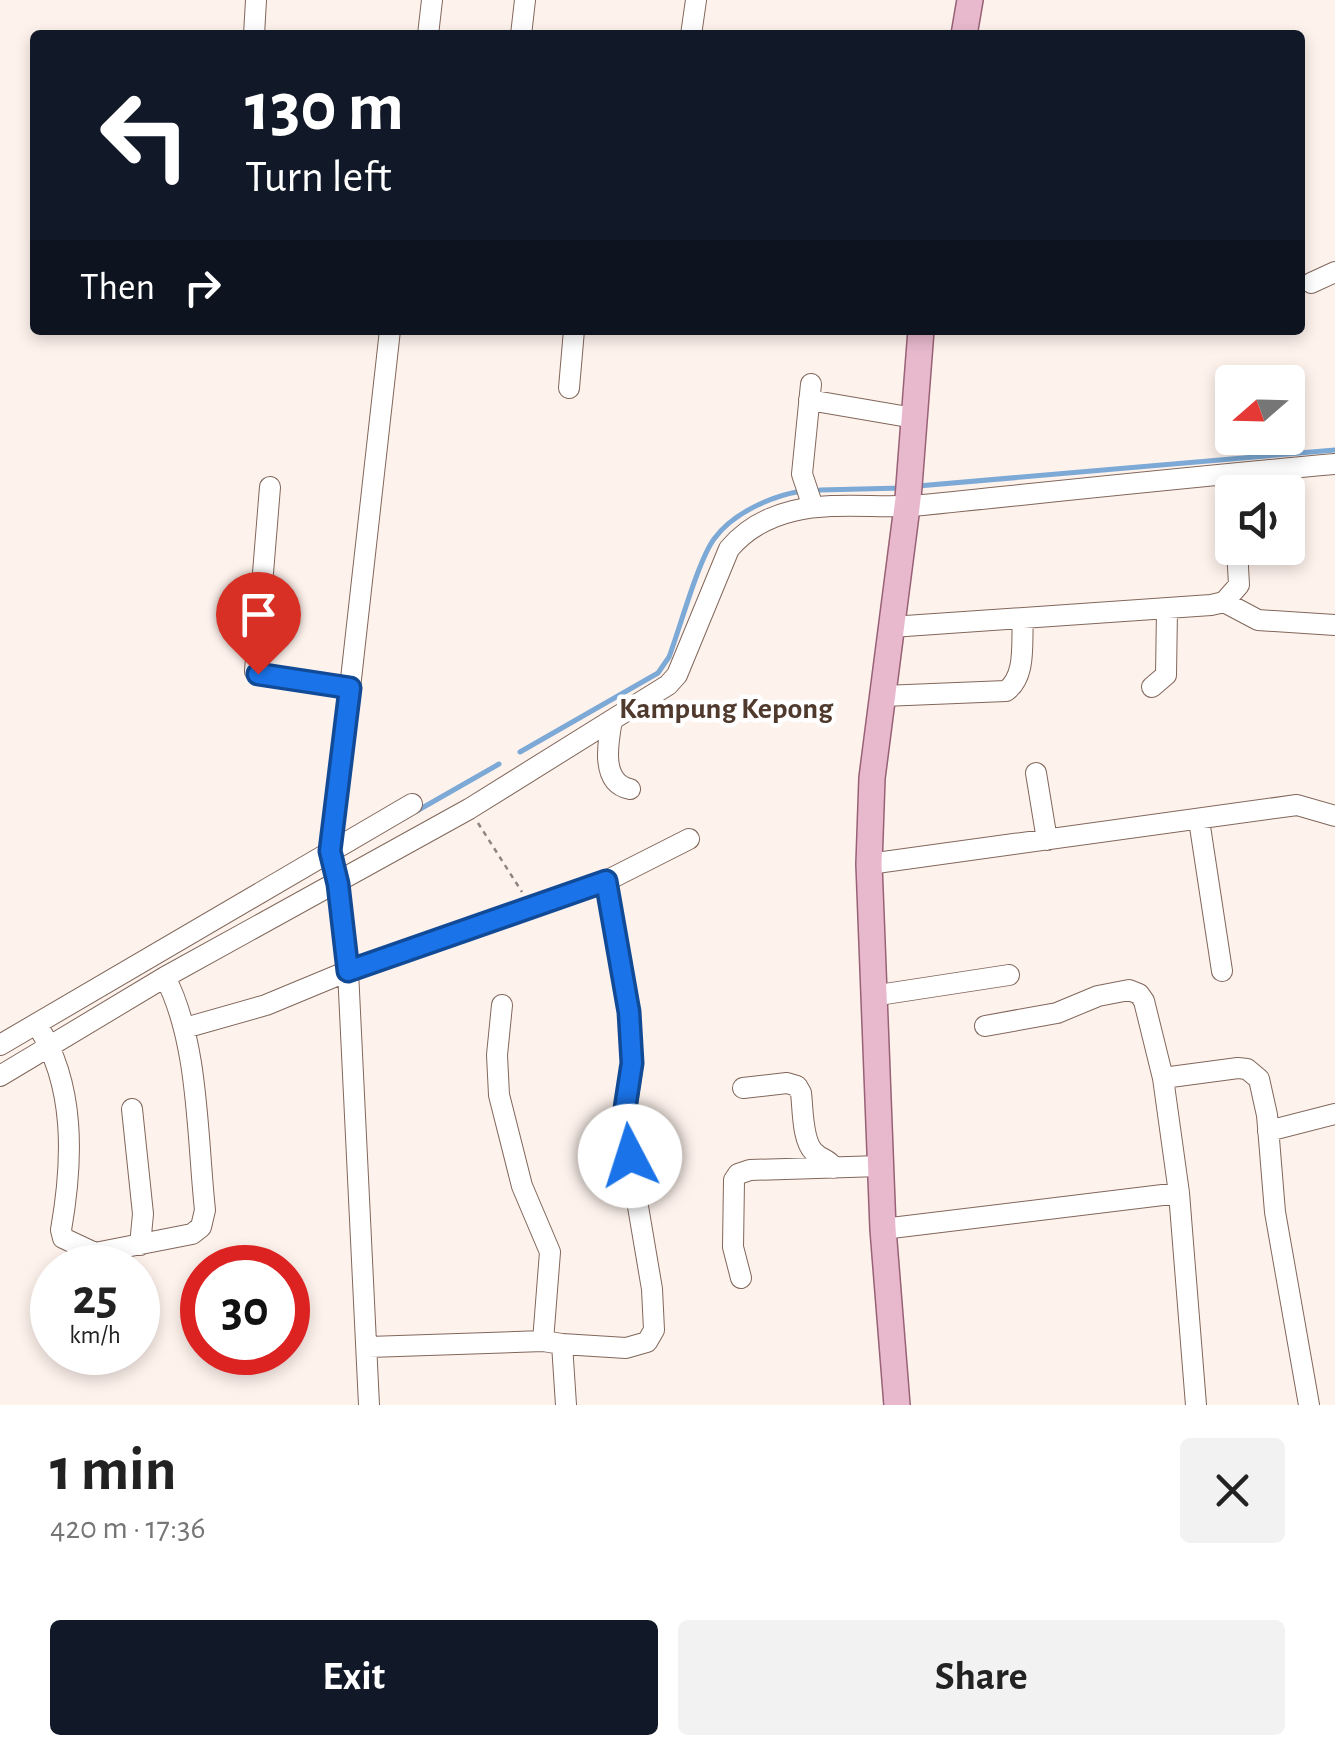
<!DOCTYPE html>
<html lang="en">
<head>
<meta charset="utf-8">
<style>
  :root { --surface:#fff; --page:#f2f2f2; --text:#222; --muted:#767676; --accent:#111827 }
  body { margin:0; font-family:"Alegreya Sans",sans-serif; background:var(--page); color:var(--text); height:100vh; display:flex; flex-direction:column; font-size:38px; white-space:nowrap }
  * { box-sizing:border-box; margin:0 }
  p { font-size:32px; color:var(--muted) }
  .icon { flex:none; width:55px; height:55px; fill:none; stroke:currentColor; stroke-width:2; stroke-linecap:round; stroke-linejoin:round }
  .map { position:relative; height:1405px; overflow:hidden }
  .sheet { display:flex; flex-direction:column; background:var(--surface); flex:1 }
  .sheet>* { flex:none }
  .hud { position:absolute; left:30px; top:30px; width:1275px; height:305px; border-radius:10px; box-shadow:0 5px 15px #0003; background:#111827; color:#fff; overflow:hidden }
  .needle { width:65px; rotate:250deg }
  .controls { position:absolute; left:1215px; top:365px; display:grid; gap:20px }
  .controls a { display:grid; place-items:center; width:90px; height:90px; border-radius:10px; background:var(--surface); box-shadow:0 5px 15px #0003; font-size:50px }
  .speed { position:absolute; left:30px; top:1245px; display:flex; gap:20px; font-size:50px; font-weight:700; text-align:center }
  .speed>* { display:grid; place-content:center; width:130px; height:130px; border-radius:50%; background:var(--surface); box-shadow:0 5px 15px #0003; line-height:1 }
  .speed small { font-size:25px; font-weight:400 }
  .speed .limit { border:15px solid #d22; background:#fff; color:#111 }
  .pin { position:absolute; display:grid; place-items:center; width:85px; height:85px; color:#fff; margin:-102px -42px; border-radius:50% 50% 50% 0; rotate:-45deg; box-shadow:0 0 10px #0007 }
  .pin .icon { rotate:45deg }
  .me { position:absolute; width:110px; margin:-55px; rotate:355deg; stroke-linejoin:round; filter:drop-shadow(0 0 8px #0008) }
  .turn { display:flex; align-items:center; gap:35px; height:210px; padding:0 50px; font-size:45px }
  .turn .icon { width:130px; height:130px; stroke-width:2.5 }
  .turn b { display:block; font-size:70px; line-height:85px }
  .then { display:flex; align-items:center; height:95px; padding:0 50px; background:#0003; gap:20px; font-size:38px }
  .round { display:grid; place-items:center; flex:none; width:105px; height:105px; border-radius:10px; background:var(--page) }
  .headline { display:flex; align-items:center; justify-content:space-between; height:170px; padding:0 50px }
  h1 { font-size:60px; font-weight:700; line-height:75px }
  .cta { display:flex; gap:20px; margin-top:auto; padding:20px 50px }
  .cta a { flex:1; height:115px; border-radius:10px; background:var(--accent); color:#fff; font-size:40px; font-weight:700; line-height:115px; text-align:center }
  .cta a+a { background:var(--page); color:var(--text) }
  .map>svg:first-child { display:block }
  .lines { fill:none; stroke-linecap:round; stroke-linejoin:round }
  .stream { stroke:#7ca9d5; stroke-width:5 }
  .minor-casing { stroke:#81675b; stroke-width:22 }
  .major-casing { stroke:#986175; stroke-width:28 }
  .path { stroke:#908580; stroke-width:2.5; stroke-dasharray:5 5; stroke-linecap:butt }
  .minor { stroke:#fff; stroke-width:20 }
  .major { stroke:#e8b9cd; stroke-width:25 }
  .route-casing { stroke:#114b97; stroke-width:25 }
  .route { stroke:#1a73e8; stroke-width:18 }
  .labels { text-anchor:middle; stroke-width:9; stroke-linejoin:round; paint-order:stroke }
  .neighbourhood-label { font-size:30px; font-weight:bold; fill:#50392d; stroke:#fff }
</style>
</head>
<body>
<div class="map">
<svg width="1335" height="1405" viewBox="0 0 1335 1405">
  <rect width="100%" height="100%" fill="#fef2ec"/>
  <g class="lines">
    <path class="stream" d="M918,486l417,-36
      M820,490l82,-2
      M520,752l138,-79 11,-16c11,-29 29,-96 45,-118 19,-26 57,-43 88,-48
      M415,812l84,-48"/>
    <g class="minor-casing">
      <path id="minor" d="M254,35l2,-35
        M428,35l4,-35
        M521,35l4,-35
        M691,35l5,-35
        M1311,283l24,-11
        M811,384l-9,90 11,33
        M569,388l5,-58
        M809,400l105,18
        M270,487l-15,184 6,4 89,13 -20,163 8,32 10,88 21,434
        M1224,602l34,18 77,5
        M891,627l320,-22 13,-3 15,-17 -2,-37
        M1152,687l14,-12 1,-65
        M350,688l40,-358
        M883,696l123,-5c21,-15 15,-49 17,-72
        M612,720c-4,22 -12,63 18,69
        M1036,773l11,67
        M1199,820l23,151
        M869,864l428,-59 38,11
        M606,881l83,-42
        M872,996l137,-21
        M502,1005l-5,50 2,40 23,91 28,66 -7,89
        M37,1025c39,60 36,136 24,205l2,8 32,15 97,-19 9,-7 4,-17c-8,-73 -6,-168 -40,-233
        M985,1026l72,-13 41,-17 31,-6 10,4 5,7 19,77 16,115 17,212
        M185,1028l81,-23 82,-34 258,-90 23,131 4,51 -9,61 28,165 2,41 -7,12 -21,6 -64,-4
        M0,1045l412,-241
        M0,1076l165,-99 304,-168 199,-124 9,-10 52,-126c16,-19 39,-32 64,-38 42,-10 87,-2 130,-6 137,-14 275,-29 412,-41
        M1163,1078l75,-10 9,1 12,10 8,36 8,97 34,193
        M743,1088l44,-5 10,3 4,7c2,15 1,48 13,59 7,8 14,6 20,16
        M132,1109l11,105 -3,31
        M1268,1131l67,-17
        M883,1229l296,-36
        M741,1278l-8,-31 1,-67 4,-6 12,-4 130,-4
        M369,1347l174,-6 19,3 4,61"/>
    </g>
    <g class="major-casing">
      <path id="major" d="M964,35l6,-35
        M897,1405l-14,-176 -14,-365 3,-86 36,-279 13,-169"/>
    </g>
    <path class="path" d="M478,823l44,69"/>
    <use href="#minor" class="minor"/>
    <use href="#major" class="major"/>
  </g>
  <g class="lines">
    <g class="route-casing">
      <path id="route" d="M258,674l92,14 -20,163 8,33 10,87 258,-90 23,131 3,51 -8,52 6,41"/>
    </g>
    <use href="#route" class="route"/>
  </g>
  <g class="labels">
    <g class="neighbourhood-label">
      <text x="726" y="718">Kampung Kepong</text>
    </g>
  </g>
</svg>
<div class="controls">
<a><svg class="needle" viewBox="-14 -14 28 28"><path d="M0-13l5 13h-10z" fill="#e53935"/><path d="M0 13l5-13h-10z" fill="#767676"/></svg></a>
<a><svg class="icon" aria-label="sound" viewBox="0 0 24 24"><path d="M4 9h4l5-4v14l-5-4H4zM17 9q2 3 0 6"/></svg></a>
</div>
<div class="speed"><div>25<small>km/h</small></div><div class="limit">30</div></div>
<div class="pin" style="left:258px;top:674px;background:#d93025"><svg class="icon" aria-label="arrive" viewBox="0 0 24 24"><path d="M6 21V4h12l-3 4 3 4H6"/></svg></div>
<svg class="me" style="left:630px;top:1156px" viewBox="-20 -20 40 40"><circle r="19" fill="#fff"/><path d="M0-13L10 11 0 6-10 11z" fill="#1a73e8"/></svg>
<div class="hud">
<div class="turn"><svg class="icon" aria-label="left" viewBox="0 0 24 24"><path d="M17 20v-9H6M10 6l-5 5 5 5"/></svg><div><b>130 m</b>Turn left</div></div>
<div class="then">Then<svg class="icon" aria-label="right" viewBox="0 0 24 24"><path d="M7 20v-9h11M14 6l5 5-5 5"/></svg></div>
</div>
</div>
<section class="sheet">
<div class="headline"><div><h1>1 min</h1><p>420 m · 17:36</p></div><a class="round"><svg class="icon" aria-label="close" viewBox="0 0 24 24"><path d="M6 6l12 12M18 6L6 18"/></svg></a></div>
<div class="cta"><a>Exit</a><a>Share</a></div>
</section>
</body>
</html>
